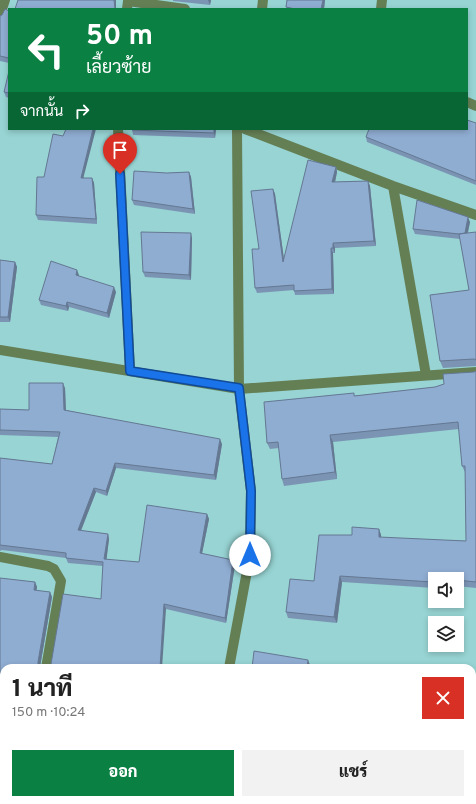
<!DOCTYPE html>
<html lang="th">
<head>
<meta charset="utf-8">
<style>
  :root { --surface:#fff; --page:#f2f2f2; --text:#222; --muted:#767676; --accent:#0b8043 }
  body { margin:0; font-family:Overpass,Sarabun,sans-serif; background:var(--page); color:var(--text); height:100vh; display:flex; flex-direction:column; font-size:15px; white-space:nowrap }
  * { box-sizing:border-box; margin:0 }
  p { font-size:13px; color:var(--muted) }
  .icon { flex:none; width:22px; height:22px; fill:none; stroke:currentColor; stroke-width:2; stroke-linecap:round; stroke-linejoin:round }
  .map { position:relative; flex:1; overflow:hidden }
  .sheet { position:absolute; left:0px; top:664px; width:476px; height:140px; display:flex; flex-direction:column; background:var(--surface); border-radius:12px 12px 0 0; box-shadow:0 2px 6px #0003 }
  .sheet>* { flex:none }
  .banner { position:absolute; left:8px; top:8px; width:460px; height:122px; border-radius:0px; box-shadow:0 2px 6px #0003; background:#0b8043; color:#fff; overflow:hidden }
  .tools { position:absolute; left:428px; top:572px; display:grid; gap:8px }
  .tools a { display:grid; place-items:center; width:36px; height:36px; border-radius:0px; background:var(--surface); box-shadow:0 2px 6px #0003; font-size:20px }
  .pin { position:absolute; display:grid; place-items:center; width:34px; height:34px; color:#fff; margin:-41px -17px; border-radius:50% 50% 50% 0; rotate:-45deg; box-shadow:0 0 4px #0007 }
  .pin .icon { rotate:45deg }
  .me { position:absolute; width:44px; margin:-22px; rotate:0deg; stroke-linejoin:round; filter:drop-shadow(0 0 3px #0008) }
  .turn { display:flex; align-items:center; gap:14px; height:84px; padding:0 12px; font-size:18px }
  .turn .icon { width:52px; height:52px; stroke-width:2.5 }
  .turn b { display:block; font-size:28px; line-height:34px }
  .then { display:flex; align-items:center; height:38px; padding:0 12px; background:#0003; gap:8px; font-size:15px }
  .round { display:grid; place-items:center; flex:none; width:42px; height:42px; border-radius:0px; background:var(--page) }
  .head { display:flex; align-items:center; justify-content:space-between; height:68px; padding:0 12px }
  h1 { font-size:24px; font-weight:800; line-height:30px }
  .cta { display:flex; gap:8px; margin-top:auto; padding:8px 12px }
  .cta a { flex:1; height:46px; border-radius:0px; background:var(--accent); color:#fff; font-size:16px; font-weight:800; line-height:46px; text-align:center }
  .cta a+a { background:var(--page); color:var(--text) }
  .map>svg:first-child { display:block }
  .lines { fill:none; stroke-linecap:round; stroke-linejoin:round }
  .minor { stroke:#657f55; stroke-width:10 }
  .wall { fill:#7b94b4 }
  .shaded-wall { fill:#647892 }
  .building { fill:#8facd1; stroke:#647892 }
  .route-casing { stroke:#114b97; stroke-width:10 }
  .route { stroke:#1a73e8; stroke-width:7 }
</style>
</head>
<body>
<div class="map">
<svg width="476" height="804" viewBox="0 0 476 804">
  <rect width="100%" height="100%" fill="#97d4d3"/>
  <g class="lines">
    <path class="minor" d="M127,9l1,-8 57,8
      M262,9l1,-9
      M381,9l1,-9
      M0,15l5,-15
      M467,102l9,4
      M118,129l12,242
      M245,129l148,57 83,29
      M393,186l33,189
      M0,350l239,39 237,-17
      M0,557l48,9 6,3 7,12 -15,87
      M229,668l21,-113 1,-64 -12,-102 -2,-260
      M418,800v4
      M27,804l1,-4
      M204,804l1,-4"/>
  </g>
  <path class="wall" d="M173,0h38l-1,5 -37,-4z
    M287,0h38l-1,9h-37l-1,-2z
    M9,11v52l-9,-2v-45l2,-1z
    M9,71v27l-3,-1 -2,-5z
    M476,123v62l-109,-43 -1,-5z
    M132,129h84l-1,9 -82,-3z
    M63,136l21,42h8l2,5 3,41 -59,-4 -2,-5 8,-38z
    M336,167l1,5 -2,10 33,-1 2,5 6,60 -41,2v5h-2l1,41 -39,1 -1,-5 -37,3 -2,-5 4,-39 14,-60 2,5 9,65z
    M189,172l2,5 4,37 -61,-9 -2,-5 35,-27z
    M470,222l-2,11 8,-1v134l-33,2 -3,-7 29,-71 -9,-51 -45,-5 -2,-5z
    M192,238l-1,42 -46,-3 -2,-5z
    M0,260l15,2 2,5 -7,55h-10z
    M79,275v1l37,16 -7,26 -40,-11 -1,4 -27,-6 -2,-5z
    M476,371v217l-19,-2v-7h-22l-1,9 -92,-6 -5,41 -49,-5 -2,-6 28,-31 38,-46 27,-6 2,6v3l85,3 -1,-69 -3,-6 -3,-37 -126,13 4,37 -53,7 -2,-7 -3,-31 -9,1 -3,-6 88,-47 80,-9 9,-3z
    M65,388l1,22 156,34 -6,36 -100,-12 -9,28 -11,-4 -15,39 27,3 1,5 -3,21 33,2 68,-48 2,5 -7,35 31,6 2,5 -9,58 -60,-14 -65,-10 2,-33 -35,-3 -2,-5 -64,-8 -2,1v-93l52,6 6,-27 -58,-2v-26l29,1z
    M0,578l35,4 2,5 -1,4 14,1 2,5 -12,70 -36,1v100h-4z"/>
  <path class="shaded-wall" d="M114,0h2v9h-1z
    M208,0h3l-1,5z
    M323,0h2l-1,9h-3z
    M93,129h3l-14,54 -1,-5z
    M214,129h2l-1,9 -1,-5z
    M336,167l1,5 -3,15 -2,-5z
    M189,172l2,5 4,37 -2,-5z
    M92,178l2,5 3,41 -1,-5z
    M368,181l2,5 6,60 -2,-5z
    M273,189l2,5 10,73 -2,-5z
    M468,217l2,5 -4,18 -2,-5z
    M191,233l1,5 -1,42 -2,-5z
    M333,243l2,5v5l-2,-5z
    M331,248l2,5 1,41 -2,-5z
    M15,262l2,5 -7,55 -2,-5z
    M77,270l2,5 -2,5 -1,-5z
    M114,287l2,5 -7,26 -2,-5z
    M67,302l2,5 -1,4 -2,-5z
    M63,383l2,5 1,27 -2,-5z
    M330,435l3,7 4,37 -2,-7z
    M220,439l2,5 -6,36 -2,-5z
    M115,463l1,5 -9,28 -1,-5z
    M94,488l2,4 -17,43 -1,-5z
    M207,514l2,5 -8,39 -1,-5z
    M379,529l2,6 1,9 -3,-7z
    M108,534l1,5 -3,25 -2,-5z
    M233,560l2,5 -9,58 -1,-5z
    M340,576l2,6 -5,41 -3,-6z
    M432,578l3,7 -1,3 -2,-6z
    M35,582l2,5 -1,8 -2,-5z
    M50,592l2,5 -12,70 -2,-1v-4z
    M164,604l2,5 -4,59h-2z
    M308,660l2,5 -1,3h-2z
    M146,800h1l1,4h-2z
    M400,800h3l-1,4h-3z"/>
  <path class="building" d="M18,0h96l1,9h-100z
    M287,0h36l-2,9h-26l-9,-2z
    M5,9l4,2v47l-9,-2v-40l2,-1z
    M9,71v22l-5,-1z
    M467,120l9,3v58l-110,-44 3,-8h98z
    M66,129h27l-12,49h11l4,41 -60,-4 1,-38h7l9,-43 10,2z
    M132,129h82v4l-82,-3z
    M308,160l28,7 -4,15 36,-1 6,60 -41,2v5h-2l1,41 -38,2v-6l-39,3 -3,-39h7l-8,-58 22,-2 10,73z
    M134,171l33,2 22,-1 4,37 -61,-9z
    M417,200l51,17 -3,16 -6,1 -46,-5z
    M141,232l50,1 -2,42 -46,-3z
    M476,232v128l-2,-1 -34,2 -10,-66 39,-5 -10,-56z
    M0,260l15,2 -7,55h-8z
    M51,261l26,9 -1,5 38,12 -7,26 -40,-11 -1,4 -27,-6z
    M476,371v211l-19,-2v-1l-25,-1v4l-92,-6 -6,41 -48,-5 4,-33 24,2 5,-46h33v-8l27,2v8l87,4 -1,-75h-3l-4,-44 -128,13 5,37 -53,7 -4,-37 -11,1 -3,-41 90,-9v3l81,-9 9,-3 -1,-10 31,-2z
    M29,383h34l1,27 156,29 -6,36 -99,-12 -9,28 -12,-3 -16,42 30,4 -4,25 35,3 8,-57 60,9 -7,39 33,7 -8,58 -61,-14 -4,64h-112l3,-4 12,-70 38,5 2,-37 -37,-4v-5l-66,-8v-87l52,6 8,-32 -60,-2v-21l29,1z
    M0,578l35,4 -1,8 16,2 -12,70v4l3,2h-37v96l-4,-1z
    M254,651l54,9 -1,8h-55z
    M31,800h115v4h-117z
    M374,800h26l-1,4h-26z"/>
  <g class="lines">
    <g class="route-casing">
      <path id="route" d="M120,174l10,197 109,17 12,103 -1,64"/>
    </g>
    <use href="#route" class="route"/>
  </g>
</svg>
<div class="tools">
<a><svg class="icon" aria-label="sound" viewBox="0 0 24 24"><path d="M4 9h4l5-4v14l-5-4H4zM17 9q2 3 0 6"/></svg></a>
<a><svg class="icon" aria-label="layers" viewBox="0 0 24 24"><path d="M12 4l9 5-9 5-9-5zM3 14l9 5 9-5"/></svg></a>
</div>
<div class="pin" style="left:120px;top:174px;background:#d93025"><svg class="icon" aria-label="arrive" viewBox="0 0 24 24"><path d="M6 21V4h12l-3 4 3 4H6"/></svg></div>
<svg class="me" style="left:250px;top:555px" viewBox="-20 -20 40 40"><circle r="19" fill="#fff"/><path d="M0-13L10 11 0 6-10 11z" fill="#1a73e8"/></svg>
<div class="banner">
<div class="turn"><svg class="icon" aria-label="left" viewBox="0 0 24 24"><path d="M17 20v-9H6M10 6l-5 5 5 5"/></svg><div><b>50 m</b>เลี้ยวซ้าย</div></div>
<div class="then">จากนั้น<svg class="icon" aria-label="right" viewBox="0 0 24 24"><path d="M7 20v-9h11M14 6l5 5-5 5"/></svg></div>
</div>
<section class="sheet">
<div class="head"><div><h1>1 นาที</h1><p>150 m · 10:24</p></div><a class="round" style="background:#d93025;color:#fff"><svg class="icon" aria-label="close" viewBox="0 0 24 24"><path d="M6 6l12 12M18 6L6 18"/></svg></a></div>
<div class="cta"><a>ออก</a><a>แชร์</a></div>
</section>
</div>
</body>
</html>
